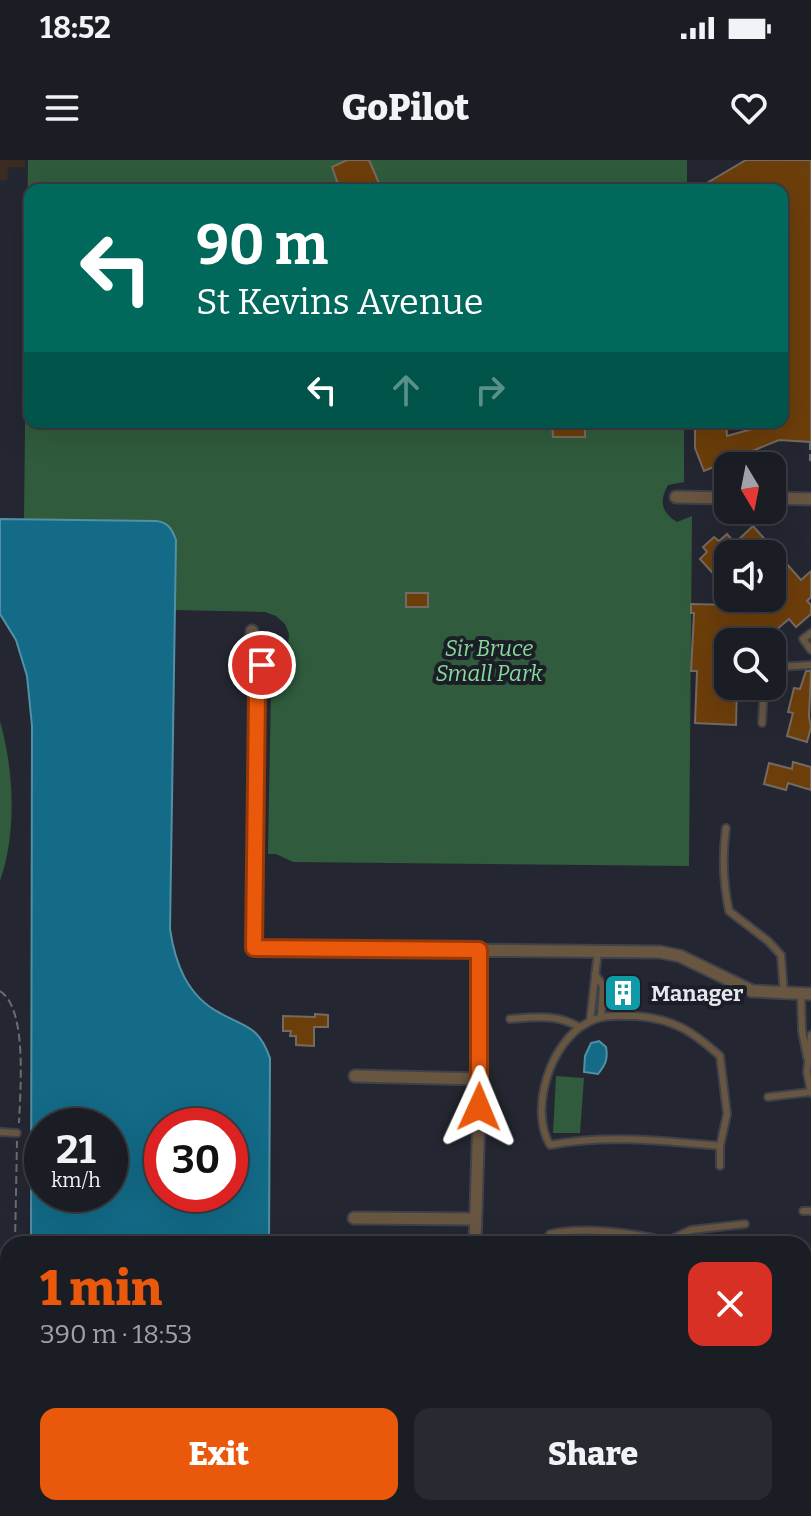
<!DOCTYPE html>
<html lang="en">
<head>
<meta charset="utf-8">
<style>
  :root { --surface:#1b1d25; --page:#282a32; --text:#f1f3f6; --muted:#a0a2a7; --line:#393b42; --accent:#ea580c }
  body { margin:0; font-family:Bitter,serif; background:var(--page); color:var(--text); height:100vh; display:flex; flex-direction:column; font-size:30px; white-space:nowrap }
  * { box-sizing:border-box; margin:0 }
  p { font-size:26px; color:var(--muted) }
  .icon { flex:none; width:44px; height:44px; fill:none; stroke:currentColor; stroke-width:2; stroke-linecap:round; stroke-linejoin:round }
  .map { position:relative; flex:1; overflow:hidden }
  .drawer { position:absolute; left:0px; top:1076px; width:812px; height:280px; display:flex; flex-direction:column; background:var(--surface); border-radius:24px 24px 0 0; box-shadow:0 8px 32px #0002,0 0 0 2px var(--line) }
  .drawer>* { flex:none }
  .hud { position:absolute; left:24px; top:24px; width:764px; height:244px; border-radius:16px; box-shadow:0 8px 32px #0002,0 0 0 2px var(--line); background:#00695c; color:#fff; overflow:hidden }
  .needle { width:52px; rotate:170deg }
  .tools { position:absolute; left:714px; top:292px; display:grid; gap:16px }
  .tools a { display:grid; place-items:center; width:72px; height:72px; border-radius:16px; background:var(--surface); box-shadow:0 8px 32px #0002,0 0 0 2px var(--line); font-size:40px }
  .speed { position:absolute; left:24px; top:948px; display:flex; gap:16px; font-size:40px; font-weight:700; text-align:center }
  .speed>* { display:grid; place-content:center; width:104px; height:104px; border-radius:50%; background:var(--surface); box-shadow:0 8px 32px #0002,0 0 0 2px var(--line); line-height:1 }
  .speed small { font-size:20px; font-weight:400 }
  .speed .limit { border:12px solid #d22; background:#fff; color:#111 }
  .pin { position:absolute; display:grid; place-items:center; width:68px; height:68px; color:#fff; margin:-34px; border:4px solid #fff; border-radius:50%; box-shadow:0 2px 8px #0007 }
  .me { position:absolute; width:88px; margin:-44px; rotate:1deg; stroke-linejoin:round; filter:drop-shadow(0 0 6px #0008) }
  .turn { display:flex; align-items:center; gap:28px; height:168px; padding:0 40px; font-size:36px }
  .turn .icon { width:104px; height:104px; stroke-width:2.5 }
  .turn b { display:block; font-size:56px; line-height:68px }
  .lanes { display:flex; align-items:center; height:76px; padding:0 40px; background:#0003; justify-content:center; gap:40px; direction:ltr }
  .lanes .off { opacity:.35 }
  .round { display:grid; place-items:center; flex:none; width:84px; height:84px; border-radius:16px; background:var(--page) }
  .overview { display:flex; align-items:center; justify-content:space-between; height:136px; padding:0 40px }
  h1 { font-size:48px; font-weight:800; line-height:60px; color:var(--accent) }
  .cta { display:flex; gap:16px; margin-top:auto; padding:16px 40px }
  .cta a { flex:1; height:92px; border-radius:16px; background:var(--accent); color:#fff; font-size:32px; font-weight:800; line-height:92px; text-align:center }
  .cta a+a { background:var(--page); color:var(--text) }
  .status { display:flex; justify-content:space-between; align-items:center; height:56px; padding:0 40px; background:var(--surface); direction:ltr }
  .status svg { height:22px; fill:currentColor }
  header { display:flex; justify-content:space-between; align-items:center; height:104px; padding:0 40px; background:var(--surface); font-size:36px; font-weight:800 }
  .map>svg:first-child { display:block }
  .commercial { fill:#3b2b20 }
  .green { fill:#305b3c }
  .water { fill:#136b87; stroke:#5290a6; stroke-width:2; fill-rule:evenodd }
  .building { fill:#6c3e0a; stroke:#756a62; stroke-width:2; fill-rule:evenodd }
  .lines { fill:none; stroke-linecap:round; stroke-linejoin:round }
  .service-casing { stroke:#3f424b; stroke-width:10 }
  .minor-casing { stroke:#3f424b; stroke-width:15 }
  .path { stroke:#6a6d76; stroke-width:2; stroke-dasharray:8 4; stroke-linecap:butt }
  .service { stroke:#685641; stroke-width:6 }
  .minor { stroke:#685641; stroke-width:11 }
  .route-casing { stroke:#983908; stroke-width:20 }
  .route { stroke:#ea580c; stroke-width:14 }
  .labels { text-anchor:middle; stroke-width:8; stroke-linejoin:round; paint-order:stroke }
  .park-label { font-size:22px; font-style:italic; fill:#86d89b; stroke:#1b1d27 }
  .poi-label { font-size:22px; font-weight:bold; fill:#e5e7ee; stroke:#1b1d27; text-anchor:start }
</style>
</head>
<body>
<div class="status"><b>18:52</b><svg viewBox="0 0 49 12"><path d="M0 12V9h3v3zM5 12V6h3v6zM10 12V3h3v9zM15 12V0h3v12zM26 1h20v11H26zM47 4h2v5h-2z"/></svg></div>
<header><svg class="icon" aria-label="menu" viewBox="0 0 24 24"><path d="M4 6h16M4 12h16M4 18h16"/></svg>GoPilot<svg class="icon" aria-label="heart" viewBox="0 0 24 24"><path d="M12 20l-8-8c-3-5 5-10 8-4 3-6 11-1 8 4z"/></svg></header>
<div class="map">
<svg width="811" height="1356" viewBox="0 0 811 1356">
  <rect width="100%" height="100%" fill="#242731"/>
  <path class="commercial" d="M0,0h25v7h-17l-1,13h-7z"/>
  <path class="green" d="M28,0h659v30h-657v232h654v60l-16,3c-9,16 -7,27 9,37l15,-6 -3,350 -396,-4 -17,-8h-8l3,-166 17,-42 1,-12 -4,-10 -9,-8 -11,-4 -90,-2 1,-70 -152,-21z
    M0,561c14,50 17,111 0,160z
    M556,916l28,2 -4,55h-27z"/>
  <path class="water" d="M0,359l156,2c12,1 16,8 20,19l-6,389c5,34 17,67 50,84 26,15 38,12 50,45l-1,186h-238l1,-518 -5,-50 -11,-36 -16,-26zM42,966h68v68h-68zM162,966h68v68h-68z
    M599,881l7,6c2,12 0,17 -8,27l-14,-2 1,-16 6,-13z
    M24,1348h242l1,8h-243z"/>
  <path class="building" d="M347,0h22l13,30h-42l-8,-23z
    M746,0h65v282l-32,-2 -75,31 -9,-23v-26h31l1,14 25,-7 -2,-7h32v-232h-87z
    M552,262h33v15h-32z
    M753,366l48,54 10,-9v26l-4,4 4,4v9l-15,13 -7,-8 -13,11 8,9 -4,3 1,10 -9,7v-17h-44v44h9l-1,39 -41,-2 2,-52h-6l3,-58h-3v-9l42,1 -19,-21 5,-4 -19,-21 7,-7 -4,-5 11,-10 5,4 8,-7 8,9zM746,388l5,6h21v23l9,10 -9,7v4h-44v-44h11z
    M406,433h22v14h-22z
    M806,511h5l-2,46 2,10 -4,15 -20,-6 6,-23 -5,-1 6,-24 6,1z
    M793,602l18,5v23l-23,-7 -2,7 -22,-6 5,-21 23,6z
    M609,823l29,1 -1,18h-29z
    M315,854l13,1v12h-14v19l-18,-1v-9h-6l1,-5h-8v-15l32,1z"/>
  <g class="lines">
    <g class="service-casing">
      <path id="service" d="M811,473l-8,6 8,11
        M772,509l3,-2 36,-2
        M762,563l2,-37
        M726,668c-4,28 -3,54 3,83l39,30 13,14 3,39
        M595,814l8,12 -2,31
        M801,834l1,37 5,26
        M636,856c38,3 56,15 84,40l7,58 -7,32c-56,-5 -114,-12 -170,-1 -21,-35 0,-103 37,-122 14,-9 33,-7 49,-7z
        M510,859c25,-2 47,-5 69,8
        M590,861l8,-70
        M811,875l-4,37 4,21
        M768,937l42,-5
        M0,972l17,1
        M720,1006v-20
        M803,1051h8
        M667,1081l24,-11 54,-6
        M544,1084l6,-10c33,-8 83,-1 117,7v3
        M804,1134l7,1
        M625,1348v8
        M491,1356l6,-8"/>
    </g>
    <g class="minor-casing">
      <path id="minor" d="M676,337l52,1
        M772,338l39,1
        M252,471v23l10,11 -5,29 -3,254 406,4 20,4 72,35 59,3
        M355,916l125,3
        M354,1058l121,1
        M475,1084l5,-165 -1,-129
        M804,1322l7,6"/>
    </g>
    <path class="path" d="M810,282v19
      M0,831c28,18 20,101 19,132
      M15,1084l2,-103
      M18,1356v-8"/>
    <use href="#service" class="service"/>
    <use href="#minor" class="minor"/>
  </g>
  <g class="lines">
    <g class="route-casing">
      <path id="route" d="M262,505l-5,29 -3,254 225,2v157"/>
    </g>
    <use href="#route" class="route"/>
  </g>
  <defs>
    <g id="building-square" transform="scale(2)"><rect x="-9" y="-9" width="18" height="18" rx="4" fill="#0f9aa8" stroke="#1b1d27"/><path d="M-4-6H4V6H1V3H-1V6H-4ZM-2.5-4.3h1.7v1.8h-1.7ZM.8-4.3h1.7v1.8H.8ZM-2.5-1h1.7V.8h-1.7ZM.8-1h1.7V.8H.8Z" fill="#fff"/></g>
  </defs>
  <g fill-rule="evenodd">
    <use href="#building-square" x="623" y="833"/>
  </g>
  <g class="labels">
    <g class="park-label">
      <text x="489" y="496">Sir Bruce<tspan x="489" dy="25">Small Park</tspan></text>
    </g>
    <g class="poi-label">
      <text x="651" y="841">Manager</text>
    </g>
  </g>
</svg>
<div class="tools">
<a><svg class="needle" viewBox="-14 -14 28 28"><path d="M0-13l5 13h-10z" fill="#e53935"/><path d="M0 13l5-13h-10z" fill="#a0a2a7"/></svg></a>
<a><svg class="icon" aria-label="sound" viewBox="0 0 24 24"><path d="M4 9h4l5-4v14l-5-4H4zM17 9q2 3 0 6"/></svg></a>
<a><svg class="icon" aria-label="search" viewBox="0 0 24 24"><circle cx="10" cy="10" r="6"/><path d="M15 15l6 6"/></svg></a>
</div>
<div class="speed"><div>21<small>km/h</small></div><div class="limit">30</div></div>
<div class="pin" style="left:262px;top:505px;background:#d93025"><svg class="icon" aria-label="arrive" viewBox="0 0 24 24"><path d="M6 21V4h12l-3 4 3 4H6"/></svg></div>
<svg class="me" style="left:479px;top:947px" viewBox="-20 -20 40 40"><path d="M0-17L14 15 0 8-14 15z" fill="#ea580c" stroke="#fff" stroke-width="4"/></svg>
<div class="hud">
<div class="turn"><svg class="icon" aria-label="left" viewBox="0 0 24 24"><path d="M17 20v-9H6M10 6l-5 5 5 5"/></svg><div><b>90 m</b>St Kevins Avenue</div></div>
<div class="lanes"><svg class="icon" aria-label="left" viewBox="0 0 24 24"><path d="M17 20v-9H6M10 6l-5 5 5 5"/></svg><svg class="icon off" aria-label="ahead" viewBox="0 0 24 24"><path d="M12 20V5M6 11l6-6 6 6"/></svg><svg class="icon off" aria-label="right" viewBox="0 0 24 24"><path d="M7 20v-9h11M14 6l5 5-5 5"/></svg></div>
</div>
<section class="drawer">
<div class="overview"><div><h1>1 min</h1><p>390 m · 18:53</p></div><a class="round" style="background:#d93025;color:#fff"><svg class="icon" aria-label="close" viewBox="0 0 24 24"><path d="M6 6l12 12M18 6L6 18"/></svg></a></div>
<div class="cta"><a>Exit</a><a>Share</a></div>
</section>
</div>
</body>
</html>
